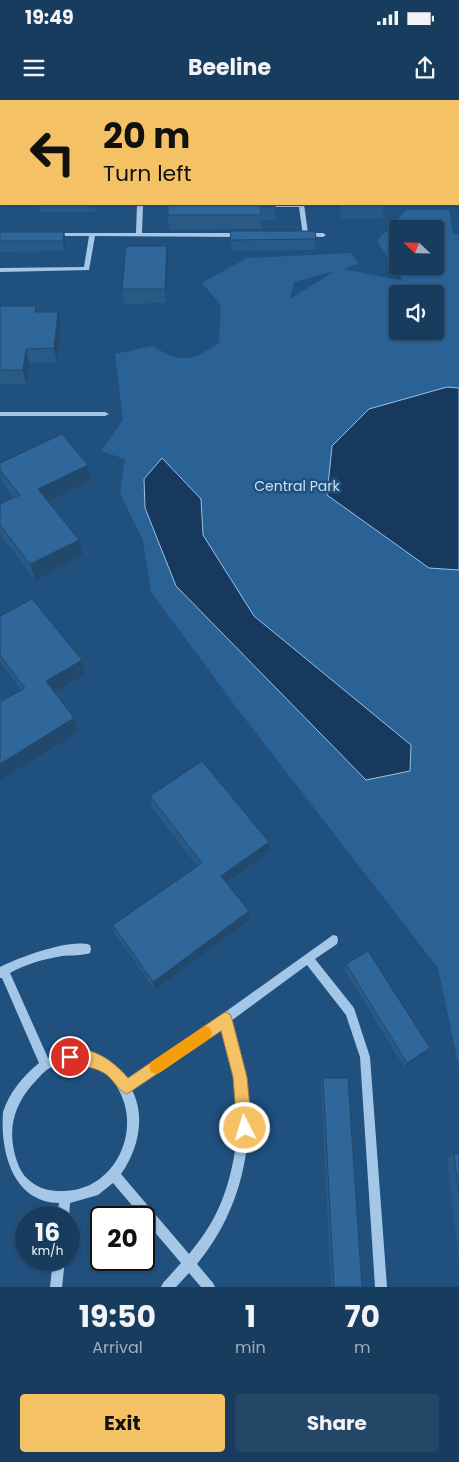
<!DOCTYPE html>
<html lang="en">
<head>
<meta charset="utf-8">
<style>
  :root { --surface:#183c5e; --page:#254767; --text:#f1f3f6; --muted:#9fadbc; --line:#365673; --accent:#f4c165 }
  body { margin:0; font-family:Poppins,sans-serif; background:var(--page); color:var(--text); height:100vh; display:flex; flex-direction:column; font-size:19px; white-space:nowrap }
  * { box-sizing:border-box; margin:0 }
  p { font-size:16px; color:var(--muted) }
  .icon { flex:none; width:28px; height:28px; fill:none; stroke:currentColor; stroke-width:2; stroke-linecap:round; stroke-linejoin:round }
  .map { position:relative; height:1187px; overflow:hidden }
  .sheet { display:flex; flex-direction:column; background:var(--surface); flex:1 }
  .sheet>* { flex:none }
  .guide { position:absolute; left:0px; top:0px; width:460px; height:105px; box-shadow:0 1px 4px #0004,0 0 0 1px var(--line); background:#f4c165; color:#111; overflow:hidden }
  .needle { width:32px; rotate:292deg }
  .fabs { position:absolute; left:389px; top:120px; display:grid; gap:10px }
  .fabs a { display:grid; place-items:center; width:55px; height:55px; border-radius:5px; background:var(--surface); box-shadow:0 1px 4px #0004,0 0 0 1px var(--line); font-size:25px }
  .speed { position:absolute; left:15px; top:1106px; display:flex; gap:10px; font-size:25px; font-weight:700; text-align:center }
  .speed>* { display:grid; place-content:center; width:65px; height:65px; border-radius:50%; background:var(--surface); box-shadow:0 1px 4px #0004,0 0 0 1px var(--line); line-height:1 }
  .speed small { font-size:12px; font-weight:400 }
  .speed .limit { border:2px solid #111; border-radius:8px; background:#fff; color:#111 }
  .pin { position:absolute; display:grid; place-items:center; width:42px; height:42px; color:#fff; margin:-21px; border:2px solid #fff; border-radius:50%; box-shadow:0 1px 5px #0007 }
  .me { position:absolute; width:55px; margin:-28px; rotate:355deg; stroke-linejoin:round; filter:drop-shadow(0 0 4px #0008) }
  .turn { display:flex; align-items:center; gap:18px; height:105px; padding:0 20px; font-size:22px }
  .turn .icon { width:65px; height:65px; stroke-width:2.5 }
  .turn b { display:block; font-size:35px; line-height:42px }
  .eta { display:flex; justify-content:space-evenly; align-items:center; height:85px; text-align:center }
  .eta b { font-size:30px; font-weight:700; line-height:35px }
  .primary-button { display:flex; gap:10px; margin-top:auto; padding:10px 20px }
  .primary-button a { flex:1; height:58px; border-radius:5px; background:var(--accent); color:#111; font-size:20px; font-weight:700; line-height:58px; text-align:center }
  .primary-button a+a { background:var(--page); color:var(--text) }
  .status { display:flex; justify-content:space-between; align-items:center; height:35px; padding:0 25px; background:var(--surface); direction:ltr }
  .status svg { height:14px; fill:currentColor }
  header { display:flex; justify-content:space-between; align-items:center; height:65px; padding:0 20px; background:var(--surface); font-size:22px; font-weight:700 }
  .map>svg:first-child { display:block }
  .green { fill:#2a6296; fill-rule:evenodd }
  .water { fill:#16395d; stroke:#98c3e8 }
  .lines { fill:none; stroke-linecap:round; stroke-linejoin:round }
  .minor { fill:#a4c7e7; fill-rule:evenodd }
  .wall { fill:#295985 }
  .shaded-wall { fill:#22486c }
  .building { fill:#30679b; stroke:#22486c }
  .route { fill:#f4c165; stroke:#9f7d42 }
  .slow { fill:#f59e0b }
  .labels { text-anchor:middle; stroke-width:5; stroke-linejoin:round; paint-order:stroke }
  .park-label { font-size:14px; fill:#c7e0f5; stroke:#20507e }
</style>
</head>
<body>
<div class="status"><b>19:49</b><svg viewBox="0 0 49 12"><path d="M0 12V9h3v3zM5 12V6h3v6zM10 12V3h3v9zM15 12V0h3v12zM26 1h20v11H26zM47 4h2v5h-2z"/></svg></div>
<header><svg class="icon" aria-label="menu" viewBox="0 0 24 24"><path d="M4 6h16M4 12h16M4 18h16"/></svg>Beeline<svg class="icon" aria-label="share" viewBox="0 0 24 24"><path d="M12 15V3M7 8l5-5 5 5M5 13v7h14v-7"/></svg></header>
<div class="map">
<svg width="459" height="1187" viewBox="0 0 459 1187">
  <rect width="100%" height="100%" fill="#20507e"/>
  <path class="green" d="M406,110h43l4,23 6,2v832l-21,-99 -199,-257 -88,-119 -8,-51 -23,-48 5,-34 -24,-8 22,-31 -8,-66 38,-8c29,19 38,15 66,-3l2,-38 -19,-22 45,-25 104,-5 7,11 -15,5 60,12 -26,-40zM398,129h37v37h-37zM335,171l-45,28 4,-17zM398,194h37v37h-37z"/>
  <path class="water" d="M447,287l12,1v182l-30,-2 -102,-73 5,-49 37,-37z
    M162,358l39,41 2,36 51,81 157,129 -1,26 -44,9 -190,-194 -31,-78 -1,-29z"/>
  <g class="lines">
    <path class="minor" d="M40,0h6v1h-5z
      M0,17h1v4h-1z
      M137,104h45l-3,2h-36l-1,27h100l3,2 -3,2 -147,-1 -6,34 -89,2v-4l84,-1 5,-31h-36l-2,-1v-2h85z
      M263,104h41l4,29h15l3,2 -3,2 -20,-1 -4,-29h-34l-3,-2z
      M0,312h105l4,2 -4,2h-105z
      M333,835l4,1 1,4 -1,4 -22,15 39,49 16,49 17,230h-12l-15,-230 -14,-42 -39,-50 -76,56c9,35 19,70 20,106 0,9 -3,17 -5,26 -6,41 -22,78 -49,111l16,19 2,4h-14l-12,-14 -13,14h-15l2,-4 18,-20 -68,-80 -15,12 -28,8 -1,15h-12l2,-15c-46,-1 -59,-51 -56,-91 6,-19 20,-36 36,-49l-37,-85h-2v-11c18,-9 70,-29 90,-22l1,4 -1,4c-9,3 -19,2 -28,3 -18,3 -36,8 -52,17l38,85c31,-12 60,-7 78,23l95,-66zM222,928c8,32 18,67 17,101 0,8 -2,15 -4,22 -7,42 -19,71 -46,103l-68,-80c17,-24 25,-57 11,-84zM70,962c8,1 19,0 26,4 10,4 16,13 21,21 27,43 -3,106 -56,104 -12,0 -21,-2 -31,-10 -9,-7 -12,-16 -15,-26 -7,-27 -1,-49 17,-70 5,-5 10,-12 16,-16 7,-4 15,-4 22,-7z
      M53,1160h12l-3,27h-12z"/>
  </g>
  <path class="wall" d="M14,0h16v1h-15z
    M38,104h59l-1,8h-56z
    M275,104v16h-14v9l-92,1 -1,-15z
    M339,104h45l-2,14h-41z
    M230,131l86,8 -1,11h-84z
    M0,132h64l2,10 -2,9 -64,1z
    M168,161l-2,42 -42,1 -2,-15z
    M0,206l37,6h21l3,14 -4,36 -28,1 -3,21h-26z
    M0,363l91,18 -43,21 35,53 -48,25 -35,-46v-30l14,-6 -13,-17z
    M0,516l85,58 -31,19 20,25 4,14 -57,-42 -21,-28z
    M150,696l118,57 -41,30 22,37 -94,70 -39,-55 -3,-10 84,-59 -45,-58z
    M346,864l80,88 -22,15 -60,-98z
    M323,978l39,209h-31l-10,-205z
    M454,1054h5v108l-12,-104z"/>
  <path class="shaded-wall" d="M95,104h2l-1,8z
    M64,132l2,10 -2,9 -1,-10z
    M167,146l1,15 -2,42 -1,-14z
    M58,212l3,14 -4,36 -3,-14z
    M26,249l3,14 -3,21 -3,-14z
    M88,365l3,16 -49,24 -4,-16z
    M79,440l4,15 -48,25 -5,-16z
    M82,560l3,14 -35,21 -4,-14z
    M74,618l4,14 -78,48v-16z
    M269,742l-1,11 -46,33 -1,-10z
    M249,811v9l-94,70 -2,-8z
    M430,948l-4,4 -22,15 3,-4z"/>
  <path class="building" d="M168,104h107l1,2h-15v9h-93z
    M230,131h85l1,8 -85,1z
    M0,132h64l-1,9h-63z
    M126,146h41l-2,43h-43z
    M0,206h36l-1,6h23l-4,36 -28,1 -3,21h-23z
    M62,334l26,31 -50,24 41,51 -49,24 -30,-39v-21l20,-9 -20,-25v-7z
    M32,499l50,61 -36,21 28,37 -74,46v-62l25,-14 -25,-33v-39z
    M202,661l67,81 -48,34 28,35 -96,71 -40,-57 89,-62 -52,-67z
    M368,851l62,97 -23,15 -61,-99z
    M323,978h25l14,209h-28z
    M454,1054h5v42z"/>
  <path class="route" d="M225,912l5,2 2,5 15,58 5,51 -2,6 -5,2 -6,-2 -2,-6 -4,-51 -12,-46 -94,63c-10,-4 -14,-16 -23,-21 -13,-8 -26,-5 -39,-11l-2,-5 2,-5c23,-10 49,9 63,26z"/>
  <path class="slow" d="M205,926l5,2 2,5 -2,5 -49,34 -5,2 -5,-2 -2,-5 2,-5z"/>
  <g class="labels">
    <g class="park-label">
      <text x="297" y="391">Central Park</text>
    </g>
  </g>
</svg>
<div class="fabs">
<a><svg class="needle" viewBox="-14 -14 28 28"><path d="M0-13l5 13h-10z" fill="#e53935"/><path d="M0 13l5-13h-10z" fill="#9fadbc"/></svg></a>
<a><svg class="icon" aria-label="sound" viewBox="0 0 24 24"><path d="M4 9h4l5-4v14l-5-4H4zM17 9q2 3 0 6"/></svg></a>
</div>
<div class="speed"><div>16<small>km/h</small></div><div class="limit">20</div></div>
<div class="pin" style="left:70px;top:957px;background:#d93025"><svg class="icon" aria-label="arrive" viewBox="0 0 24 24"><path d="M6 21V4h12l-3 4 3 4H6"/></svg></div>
<svg class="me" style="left:245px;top:1028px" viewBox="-20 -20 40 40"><circle r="17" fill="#f4c165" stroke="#fff" stroke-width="3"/><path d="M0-11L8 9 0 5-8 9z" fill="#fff"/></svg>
<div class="guide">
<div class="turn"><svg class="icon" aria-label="left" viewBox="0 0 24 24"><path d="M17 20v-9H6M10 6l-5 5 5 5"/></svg><div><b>20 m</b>Turn left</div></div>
</div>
</div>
<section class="sheet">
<div class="eta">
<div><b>19:50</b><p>Arrival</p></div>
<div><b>1</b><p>min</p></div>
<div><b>70</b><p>m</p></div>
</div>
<div class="primary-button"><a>Exit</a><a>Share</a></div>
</section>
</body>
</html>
